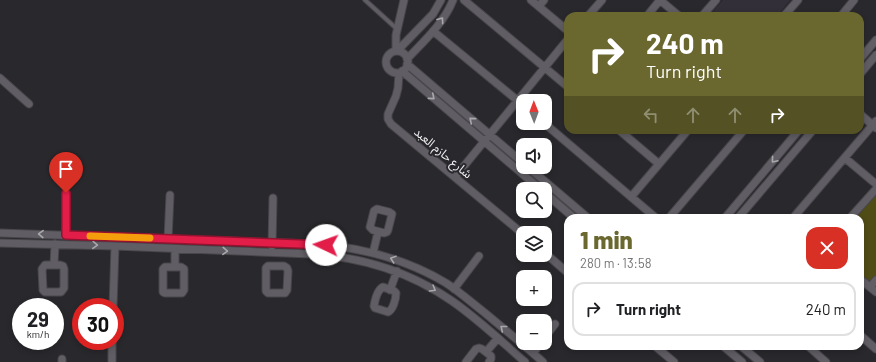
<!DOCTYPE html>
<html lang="en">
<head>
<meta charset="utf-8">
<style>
  :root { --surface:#fff; --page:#f2f2f2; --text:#202124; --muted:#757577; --line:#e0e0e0; --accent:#6a672f }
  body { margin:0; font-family:Barlow,"Noto Sans Arabic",sans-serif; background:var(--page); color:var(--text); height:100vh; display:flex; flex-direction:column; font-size:15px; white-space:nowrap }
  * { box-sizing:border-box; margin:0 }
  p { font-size:13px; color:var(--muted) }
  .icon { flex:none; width:22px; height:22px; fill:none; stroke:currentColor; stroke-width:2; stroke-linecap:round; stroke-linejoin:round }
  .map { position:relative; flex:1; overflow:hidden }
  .sheet { position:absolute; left:564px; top:214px; width:300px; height:136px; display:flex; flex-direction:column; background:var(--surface); border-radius:12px; box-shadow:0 2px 6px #0003 }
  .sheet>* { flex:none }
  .guide { position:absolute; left:564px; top:12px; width:300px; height:122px; border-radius:12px; box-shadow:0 2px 6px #0003; background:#6a672f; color:#fff; overflow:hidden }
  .needle { width:26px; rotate:359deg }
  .tools { position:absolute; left:516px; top:94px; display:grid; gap:8px }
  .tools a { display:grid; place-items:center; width:36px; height:36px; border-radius:8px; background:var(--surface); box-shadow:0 2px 6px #0003; font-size:20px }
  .speed { position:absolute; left:12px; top:298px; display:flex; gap:8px; font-size:20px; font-weight:700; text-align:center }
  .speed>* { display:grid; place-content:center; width:52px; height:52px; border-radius:50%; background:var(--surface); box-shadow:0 2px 6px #0003; line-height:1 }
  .speed small { font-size:10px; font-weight:400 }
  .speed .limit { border:6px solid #d22; background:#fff; color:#111 }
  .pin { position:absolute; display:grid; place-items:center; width:34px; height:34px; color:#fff; margin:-41px -17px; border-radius:50% 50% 50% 0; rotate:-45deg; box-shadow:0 0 4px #0007 }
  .pin .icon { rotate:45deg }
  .me { position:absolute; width:44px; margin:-22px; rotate:273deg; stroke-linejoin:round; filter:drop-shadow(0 0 3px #0008) }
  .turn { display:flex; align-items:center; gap:14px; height:84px; padding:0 16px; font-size:18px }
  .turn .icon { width:52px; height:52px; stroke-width:2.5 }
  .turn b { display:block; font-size:28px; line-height:34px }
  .lanes { display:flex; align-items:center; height:38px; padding:0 16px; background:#0003; justify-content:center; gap:20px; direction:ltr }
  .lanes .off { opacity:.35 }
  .round { display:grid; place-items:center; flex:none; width:42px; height:42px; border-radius:12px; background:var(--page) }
  .overview { display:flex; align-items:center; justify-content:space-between; height:68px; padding:0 16px }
  h1 { font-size:24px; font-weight:800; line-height:30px; color:var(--accent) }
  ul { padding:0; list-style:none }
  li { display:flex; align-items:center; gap:12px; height:54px; margin:0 8px 6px; padding:0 8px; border:2px solid var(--line); border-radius:12px }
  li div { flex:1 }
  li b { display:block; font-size:15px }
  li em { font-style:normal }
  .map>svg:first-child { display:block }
  .built { fill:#322f39 }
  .green { fill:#504c16 }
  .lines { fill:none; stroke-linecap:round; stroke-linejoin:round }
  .service-casing { stroke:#48464b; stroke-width:5.5 }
  .minor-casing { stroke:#48464b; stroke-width:9 }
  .service { stroke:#605e64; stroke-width:3.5 }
  .minor { stroke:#605e64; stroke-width:7 }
  .oneway { stroke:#a9a8ac }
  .route-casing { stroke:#92132f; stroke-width:10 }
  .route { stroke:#e11d48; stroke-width:7 }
  .slow { stroke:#f59e0b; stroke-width:7 }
  .labels { text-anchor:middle; stroke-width:4; stroke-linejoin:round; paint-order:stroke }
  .street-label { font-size:12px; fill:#f2f1f4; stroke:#29282c }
</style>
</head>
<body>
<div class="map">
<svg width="876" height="362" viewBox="0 0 876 362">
  <rect width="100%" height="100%" fill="#29282c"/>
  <path class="built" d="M723,0h67l-13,16h-68z"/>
  <path class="green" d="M876,189v91l-6,7 -10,-8v-61h-10z"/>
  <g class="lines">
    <g class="service-casing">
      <path id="service" d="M365,0l32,29"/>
    </g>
    <g class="minor-casing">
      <path id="minor" d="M464,0l104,87
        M531,0l37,31
        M660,0l19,16
        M539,6l5,-6
        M588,16l14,-16
        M647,16l13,-16
        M702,16l14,-16
        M784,16l14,-16
        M841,16l13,-16
        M433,31l90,74
        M396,51v-16l8,-35
        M397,51l36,-37 8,-14
        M386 62a11 11 0 1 1 22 0a11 11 0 1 1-22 0Z
        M407,59c17,-18 37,-36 46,-59
        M860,59l16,-19
        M407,64l116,99
        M402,71l138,118
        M399,73l-1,15 -2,8 -8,18v5l3,5 132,110
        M860,74l16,-19
        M0,78l29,26
        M860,114l16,14
        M544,123l112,95
        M619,130l40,34
        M845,158l31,26
        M528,167l60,51
        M455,177l113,-138
        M545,193l29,25
        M631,197l57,-67
        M377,209l12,3 3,2 -4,16 -1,2 -3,1 -11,-3 -3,-3 4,-16z
        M669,218l75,-88
        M725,218l74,-88
        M738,218l75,-88
        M793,218l83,-97
        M850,218l26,-29
        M0,233l313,11c46,3 93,15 133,39 14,9 26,20 39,30 19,16 39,32 58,49
        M66,235v-42
        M168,239l2,-44
        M0,243l115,3 196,8c51,3 99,18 141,47 26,18 49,40 73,61
        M272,246l1,-48
        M373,253l5,-21
        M545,253l23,20
        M45,265h15l3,1 1,3v19l-3,4h-16l-2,-2 -1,-21z
        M54,265l1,-21
        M268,266h16l3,2 1,3 -1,19 -2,3h-17l-2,-2v-23z
        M165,267h16l3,2v21l-2,3h-17l-2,-1v-23z
        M175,267v-18
        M860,279l16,13
        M383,287l11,4 2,2c0,6 -3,17 -8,19l-13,-4 -1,-2c1,-6 3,-16 9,-19z
        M870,287l6,-7
        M454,289l25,-33
        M390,290l7,-19
        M113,307l2,-61
        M860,335l16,14
        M545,337l10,-13
        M655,346l19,16
        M723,346l19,16
        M741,346l19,16
        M808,346l18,16
        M486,352l12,-14
        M533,353l8,-10
        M62,362v-3
        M112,362v-21
        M466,362l10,-13 3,-1 3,1 9,7v3l-2,3"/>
    </g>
    <use href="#service" class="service"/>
    <use href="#minor" class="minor"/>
  </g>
  <defs><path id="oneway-chevron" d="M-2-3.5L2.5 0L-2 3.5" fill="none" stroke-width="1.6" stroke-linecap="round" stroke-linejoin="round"/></defs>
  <g class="oneway">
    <use href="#oneway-chevron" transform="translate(441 20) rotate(-54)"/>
    <use href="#oneway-chevron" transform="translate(432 97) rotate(40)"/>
    <use href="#oneway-chevron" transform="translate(472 120) rotate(-140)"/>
    <use href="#oneway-chevron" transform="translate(774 160) rotate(130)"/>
    <use href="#oneway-chevron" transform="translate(41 234) rotate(-178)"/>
    <use href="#oneway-chevron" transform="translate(95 245) rotate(2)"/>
    <use href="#oneway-chevron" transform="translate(225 251) rotate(2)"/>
    <use href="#oneway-chevron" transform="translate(393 259) rotate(-161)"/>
    <use href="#oneway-chevron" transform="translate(433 289) rotate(30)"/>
    <use href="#oneway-chevron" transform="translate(503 328) rotate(-141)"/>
  </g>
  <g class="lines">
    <g class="route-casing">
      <path id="route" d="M66,193v42l260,10"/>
    </g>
    <use href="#route" class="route"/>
    <path class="slow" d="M90,236l60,2"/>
  </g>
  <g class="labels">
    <g class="street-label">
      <text transform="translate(443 153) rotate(40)" y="4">شارع حازم العبد</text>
    </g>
  </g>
</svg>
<div class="tools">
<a><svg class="needle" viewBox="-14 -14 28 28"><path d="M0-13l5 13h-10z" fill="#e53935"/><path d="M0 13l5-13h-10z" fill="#757577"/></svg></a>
<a><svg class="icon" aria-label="sound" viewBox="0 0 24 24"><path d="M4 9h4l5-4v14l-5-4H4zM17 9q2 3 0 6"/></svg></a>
<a><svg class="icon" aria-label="search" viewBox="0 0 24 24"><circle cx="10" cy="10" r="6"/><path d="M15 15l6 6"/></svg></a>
<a><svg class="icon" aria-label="layers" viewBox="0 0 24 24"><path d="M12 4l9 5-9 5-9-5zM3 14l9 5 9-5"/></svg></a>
<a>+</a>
<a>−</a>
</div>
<div class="speed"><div>29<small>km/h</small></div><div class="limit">30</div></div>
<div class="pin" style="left:66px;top:193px;background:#d93025"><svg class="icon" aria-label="arrive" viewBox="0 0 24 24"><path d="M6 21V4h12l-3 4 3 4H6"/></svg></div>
<svg class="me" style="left:326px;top:245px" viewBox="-20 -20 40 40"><circle r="19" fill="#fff"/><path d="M0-13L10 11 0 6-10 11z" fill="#e11d48"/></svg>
<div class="guide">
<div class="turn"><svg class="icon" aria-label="right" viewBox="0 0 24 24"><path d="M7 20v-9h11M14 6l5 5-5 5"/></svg><div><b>240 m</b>Turn right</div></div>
<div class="lanes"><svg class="icon off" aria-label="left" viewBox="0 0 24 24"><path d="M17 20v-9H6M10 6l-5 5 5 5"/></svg><svg class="icon off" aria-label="ahead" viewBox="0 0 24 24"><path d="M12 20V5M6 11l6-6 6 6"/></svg><svg class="icon off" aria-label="ahead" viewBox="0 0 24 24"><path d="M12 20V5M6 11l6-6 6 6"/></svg><svg class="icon" aria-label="right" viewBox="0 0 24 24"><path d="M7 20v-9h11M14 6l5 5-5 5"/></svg></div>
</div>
<section class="sheet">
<div class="overview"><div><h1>1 min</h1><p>280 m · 13:58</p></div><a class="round" style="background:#d93025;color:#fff"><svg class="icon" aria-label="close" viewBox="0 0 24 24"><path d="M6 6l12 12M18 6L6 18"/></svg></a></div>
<ul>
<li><svg class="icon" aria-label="right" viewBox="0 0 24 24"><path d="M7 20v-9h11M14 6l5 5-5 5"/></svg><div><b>Turn right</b></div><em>240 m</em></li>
</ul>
</section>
</div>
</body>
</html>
